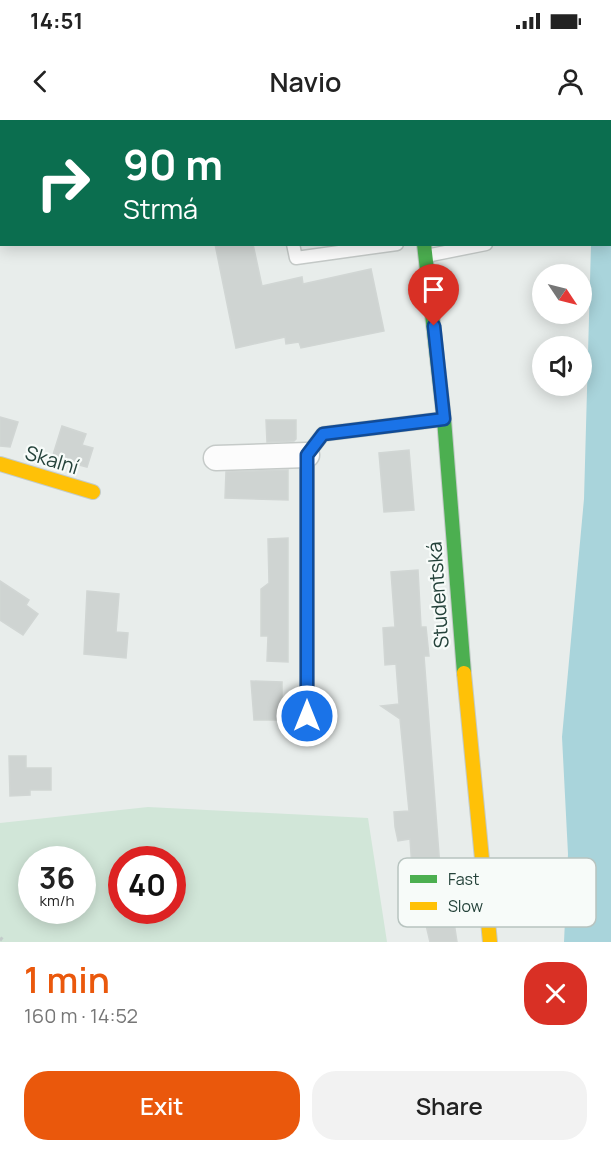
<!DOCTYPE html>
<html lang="en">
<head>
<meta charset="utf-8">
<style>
  :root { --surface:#fff; --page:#f2f2f2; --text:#222; --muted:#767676; --accent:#ea580c }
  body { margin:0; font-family:Manrope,sans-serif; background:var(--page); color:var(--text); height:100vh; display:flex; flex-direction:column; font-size:22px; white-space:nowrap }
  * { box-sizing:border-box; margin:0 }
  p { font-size:20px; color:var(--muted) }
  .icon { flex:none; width:33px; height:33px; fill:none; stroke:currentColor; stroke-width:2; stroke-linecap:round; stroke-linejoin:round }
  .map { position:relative; height:822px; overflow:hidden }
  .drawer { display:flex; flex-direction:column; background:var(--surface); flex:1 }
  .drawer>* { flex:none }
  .guide { position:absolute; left:0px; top:0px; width:612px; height:126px; box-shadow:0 3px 15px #0003; background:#0b6e4f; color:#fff; overflow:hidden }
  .needle { width:39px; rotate:125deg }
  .buttons { position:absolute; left:532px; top:144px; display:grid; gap:12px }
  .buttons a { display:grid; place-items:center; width:60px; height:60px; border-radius:50%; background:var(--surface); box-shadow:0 3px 15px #0003; font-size:30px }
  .speed { position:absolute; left:18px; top:726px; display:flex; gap:12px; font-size:30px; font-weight:700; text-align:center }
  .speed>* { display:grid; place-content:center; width:78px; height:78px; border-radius:50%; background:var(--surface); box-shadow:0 3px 15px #0003; line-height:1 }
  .speed small { font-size:15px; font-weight:400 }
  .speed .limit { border:9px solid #d22; background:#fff; color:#111 }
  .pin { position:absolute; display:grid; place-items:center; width:51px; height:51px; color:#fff; margin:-62px -26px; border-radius:50% 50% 50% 0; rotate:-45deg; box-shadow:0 0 6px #0007 }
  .pin .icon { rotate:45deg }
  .me { position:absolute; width:66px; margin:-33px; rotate:0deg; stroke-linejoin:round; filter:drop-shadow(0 0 4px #0008) }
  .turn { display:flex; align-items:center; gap:21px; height:126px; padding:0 24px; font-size:27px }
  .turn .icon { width:78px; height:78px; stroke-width:2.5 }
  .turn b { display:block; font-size:42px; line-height:51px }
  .round { display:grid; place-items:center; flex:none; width:63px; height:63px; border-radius:24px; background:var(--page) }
  .overview { display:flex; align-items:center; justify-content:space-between; height:102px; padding:0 24px }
  h1 { font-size:36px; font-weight:600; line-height:45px; color:var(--accent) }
  .action { display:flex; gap:12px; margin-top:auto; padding:12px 24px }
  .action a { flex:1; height:69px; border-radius:24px; background:var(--accent); color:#fff; font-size:24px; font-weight:600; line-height:69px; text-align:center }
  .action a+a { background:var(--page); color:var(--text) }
  .status { display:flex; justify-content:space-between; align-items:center; height:42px; padding:0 30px; background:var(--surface); direction:ltr }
  .status svg { height:16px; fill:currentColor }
  header { display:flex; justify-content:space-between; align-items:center; height:78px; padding:0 24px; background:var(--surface); font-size:27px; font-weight:600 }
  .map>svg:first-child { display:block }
  .green { fill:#d1e6d8; fill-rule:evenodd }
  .water { fill:#a9d4db }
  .building { fill:#cfd4d2; stroke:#d1d6d4; stroke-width:1.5 }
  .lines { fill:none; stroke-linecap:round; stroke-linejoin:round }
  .lane-casing { stroke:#c5cac8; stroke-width:15 }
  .street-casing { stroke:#c5cac8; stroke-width:27 }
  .fast-casing { stroke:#c3cbc8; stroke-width:16 }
  .slow-casing { stroke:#c3cbc8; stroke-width:16 }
  .path { stroke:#c3ccca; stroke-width:4; stroke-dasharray:3 4.5; stroke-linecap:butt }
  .lane { stroke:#fcfcfc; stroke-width:12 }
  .street { stroke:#fcfcfc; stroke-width:24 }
  .fast { stroke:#4caf50; stroke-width:14 }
  .slow { stroke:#ffc107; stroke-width:14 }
  .route-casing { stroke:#114b97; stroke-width:15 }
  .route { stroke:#1a73e8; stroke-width:10 }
  .labels { text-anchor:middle; stroke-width:4.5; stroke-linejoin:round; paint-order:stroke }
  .street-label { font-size:20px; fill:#24423a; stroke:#f7fbf9 }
  .key { fill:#f7fbf9; stroke:#b8c4c0; stroke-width:1.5 }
  .key-label { font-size:16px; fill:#24423a }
</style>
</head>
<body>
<div class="status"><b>14:51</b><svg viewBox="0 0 49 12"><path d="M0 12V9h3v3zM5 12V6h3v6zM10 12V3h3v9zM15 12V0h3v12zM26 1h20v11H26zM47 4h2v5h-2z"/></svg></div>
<header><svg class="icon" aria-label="back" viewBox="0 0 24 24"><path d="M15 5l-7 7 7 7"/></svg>Navio<svg class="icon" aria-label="person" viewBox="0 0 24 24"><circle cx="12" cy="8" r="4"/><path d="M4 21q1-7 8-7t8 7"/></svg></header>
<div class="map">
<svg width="611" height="822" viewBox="0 0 611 822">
  <rect width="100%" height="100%" fill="#e8edeb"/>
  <path class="green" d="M148,687l220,11 19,124h-387v-119zM32,740h50v50h-50zM122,740h50v50h-50z"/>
  <path class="water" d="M580,0h31v822h-47l4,-88 -6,-117 22,-238 7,-254 19,-1v-122z"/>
  <path class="building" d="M215,124h38l9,42 40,-9 1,7 68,-15 13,62 -83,17 -2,-6 -13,2 -1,-7 -49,11z
    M0,297l18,5 -8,25 -10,-1z
    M266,300h30v19l-2,2 -27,1z
    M62,306l24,8 -4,11 11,3 -6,19 -35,-9z
    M409,330l5,60 -30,2 -5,-59z
    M288,350v30l-63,-2 1,-26z
    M288,418v124l-21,-1 1,-25h-7v-47l8,-6 -1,-44z
    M418,450l3,57h5l3,29h-5l17,225 -28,2 -3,-44 -12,2 -3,-14 -1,-15 15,-1 -9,-92 -19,-13 18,-2 -3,-40 -11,1 -2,-37 12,-1 -4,-55z
    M0,461l29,19 -3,5 12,9 -15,21 -23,-15z
    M87,471l32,3 -3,38 12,1 -2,25 -42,-4z
    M251,561l31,1v38h-28z
    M9,636h17v12h25v22h-21v5l-20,1z
    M442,766l1,13 4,-1 2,12 3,-1 5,33h-27l-8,-34z"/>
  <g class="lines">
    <g class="lane-casing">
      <path id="lane" d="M270,0v2
        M513,0l1,2
        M293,124l3,14 101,-14
        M426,136l60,-12"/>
    </g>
    <g class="street-casing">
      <path id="street" d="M216,338l91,-3"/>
    </g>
    <g class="fast-casing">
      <path id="fast" d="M403,0l1,2
        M424,124l20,175 20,254"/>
    </g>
    <g class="slow-casing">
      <path id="slow" d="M0,344l93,28
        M464,553l26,269
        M307,596v-261l16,-21 121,-15"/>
    </g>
    <path class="path" d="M0,818l5,4"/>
    <use href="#lane" class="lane"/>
    <use href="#street" class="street"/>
    <use href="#fast" class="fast"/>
    <use href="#slow" class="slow"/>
  </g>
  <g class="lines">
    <g class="route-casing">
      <path id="route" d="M307,596v-261l16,-21 121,-15 -10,-93"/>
    </g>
    <use href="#route" class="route"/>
  </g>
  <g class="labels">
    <g class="street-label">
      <text transform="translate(52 340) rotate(17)" y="7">Skalní</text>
      <text transform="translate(438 475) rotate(-94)" y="7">Studentská</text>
    </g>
  </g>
  <rect x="398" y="738" width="198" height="69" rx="9" class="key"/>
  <rect x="410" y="755" width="27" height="8" fill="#4caf50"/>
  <rect x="410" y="782" width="27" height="8" fill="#ffc107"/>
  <g class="key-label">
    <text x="448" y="765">Fast</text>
    <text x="448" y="792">Slow</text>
  </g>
</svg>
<div class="buttons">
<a><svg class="needle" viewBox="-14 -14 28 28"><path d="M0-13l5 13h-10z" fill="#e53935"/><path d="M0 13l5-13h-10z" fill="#767676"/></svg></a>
<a><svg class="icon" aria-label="sound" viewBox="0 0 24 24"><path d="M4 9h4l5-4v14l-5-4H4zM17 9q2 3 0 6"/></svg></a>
</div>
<div class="speed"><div>36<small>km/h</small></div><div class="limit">40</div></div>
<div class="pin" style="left:434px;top:206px;background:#d93025"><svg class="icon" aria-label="arrive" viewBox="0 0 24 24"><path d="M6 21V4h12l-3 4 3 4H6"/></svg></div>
<svg class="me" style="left:307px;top:596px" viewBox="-20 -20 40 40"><circle r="17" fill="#1a73e8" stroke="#fff" stroke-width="3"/><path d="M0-11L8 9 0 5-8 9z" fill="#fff"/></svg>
<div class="guide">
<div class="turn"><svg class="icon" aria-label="right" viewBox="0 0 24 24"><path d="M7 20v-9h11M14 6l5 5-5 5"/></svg><div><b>90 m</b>Strmá</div></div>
</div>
</div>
<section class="drawer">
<div class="overview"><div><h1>1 min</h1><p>160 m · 14:52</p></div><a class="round" style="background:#d93025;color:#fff"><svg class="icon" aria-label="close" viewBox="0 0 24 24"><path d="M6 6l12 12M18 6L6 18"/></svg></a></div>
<div class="action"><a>Exit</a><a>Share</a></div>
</section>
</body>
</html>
